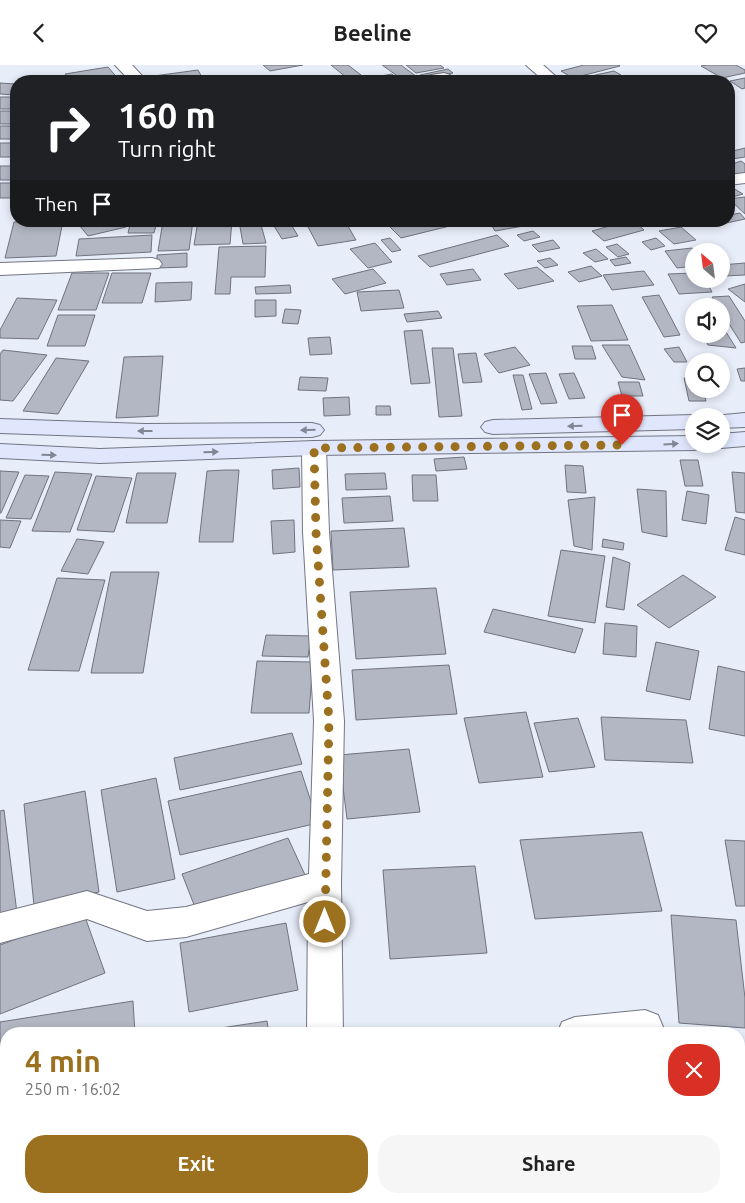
<!DOCTYPE html>
<html lang="en">
<head>
<meta charset="utf-8">
<style>
  :root { --surface:#fff; --page:#f6f6f6; --text:#222; --muted:#767676; --accent:#9b701f }
  body { margin:0; font-family:Ubuntu,sans-serif; background:var(--page); color:var(--text); height:100vh; display:flex; flex-direction:column; font-size:19px; white-space:nowrap }
  * { box-sizing:border-box; margin:0 }
  p { font-size:16px; color:var(--muted) }
  .icon { flex:none; width:28px; height:28px; fill:none; stroke:currentColor; stroke-width:2; stroke-linecap:round; stroke-linejoin:round }
  .map { position:relative; flex:1; overflow:hidden }
  .drawer { position:absolute; left:0px; top:962px; width:745px; height:176px; display:flex; flex-direction:column; background:var(--surface); border-radius:20px 20px 0 0; box-shadow:0 2px 8px #0003 }
  .drawer>* { flex:none }
  .banner { position:absolute; left:10px; top:10px; width:725px; height:152px; border-radius:20px; box-shadow:0 2px 8px #0003; background:#202124; color:#fff; overflow:hidden }
  .needle { width:32px; rotate:332deg }
  .fabs { position:absolute; left:685px; top:178px; display:grid; gap:10px }
  .fabs a { display:grid; place-items:center; width:45px; height:45px; border-radius:50%; background:var(--surface); box-shadow:0 2px 8px #0003; font-size:25px }
  .pin { position:absolute; display:grid; place-items:center; width:42px; height:42px; color:#fff; margin:-51px -21px; border-radius:50% 50% 50% 0; rotate:-45deg; box-shadow:0 0 5px #0007 }
  .pin .icon { rotate:45deg }
  .me { position:absolute; width:55px; margin:-28px; rotate:0deg; stroke-linejoin:round; filter:drop-shadow(0 0 4px #0008) }
  .turn { display:flex; align-items:center; gap:18px; height:105px; padding:0 25px; font-size:22px }
  .turn .icon { width:65px; height:65px; stroke-width:2.5 }
  .turn b { display:block; font-size:35px; line-height:42px }
  .then { display:flex; align-items:center; height:48px; padding:0 25px; background:#0003; gap:10px; font-size:19px }
  .round { display:grid; place-items:center; flex:none; width:52px; height:52px; border-radius:20px; background:var(--page) }
  .overview { display:flex; align-items:center; justify-content:space-between; height:85px; padding:0 25px }
  h1 { font-size:30px; font-weight:600; line-height:38px; color:var(--accent) }
  .cta { display:flex; gap:10px; margin-top:auto; padding:10px 25px }
  .cta a { flex:1; height:58px; border-radius:20px; background:var(--accent); color:#fff; font-size:20px; font-weight:600; line-height:58px; text-align:center }
  .cta a+a { background:var(--page); color:var(--text) }
  header { display:flex; justify-content:space-between; align-items:center; height:65px; padding:0 25px; background:var(--surface); font-size:22px; font-weight:600 }
  .map>svg:first-child { display:block }
  .building { fill:#b3b7c4; stroke:#6f737f }
  .lines { fill:none; stroke-linecap:round; stroke-linejoin:round }
  .minor-casing { stroke:#727682; stroke-width:2 }
  .secondary-casing { stroke:#727682; stroke-width:2 }
  .minor { fill:#fff; fill-rule:evenodd }
  .secondary { fill:#e0e7fd; fill-rule:evenodd }
  .oneway { fill:#828694 }
  .route { stroke:#9b701f; stroke-width:9; stroke-dasharray:0 16.2 }
</style>
</head>
<body>
<header><svg class="icon" aria-label="back" viewBox="0 0 24 24"><path d="M15 5l-7 7 7 7"/></svg>Beeline<svg class="icon" aria-label="heart" viewBox="0 0 24 24"><path d="M12 20l-8-8c-3-5 5-10 8-4 3-6 11-1 8 4z"/></svg></header>
<div class="map">
<svg width="745" height="1138" viewBox="0 0 745 1138">
  <rect width="100%" height="100%" fill="#e8edfa"/>
  <path class="building" d="M263,0h40l-33,6z
    M331,0h17l13,10 -14,3z
    M382,0h19l16,12 -14,3z
    M406,0h34l4,3 -28,5z
    M584,0h34l2,1 -47,12 -12,-7z
    M707,0h29l9,5v3l-23,5 -21,-12z
    M108,2l12,14h-50l-5,-7z
    M448,4l5,4 -29,5 -4,-3z
    M198,5l6,11h-47l-3,-5z
    M614,6l7,4 -23,6 -7,-5z
    M392,9l8,7h-34l-2,-2z
    M497,11l10,5h-31z
    M745,13v10l-3,1 -12,-8z
    M0,18l16,1v11l-16,-1z
    M0,32h16v12h-16z
    M0,46h16v13h-16z
    M0,61h16v13h-16z
    M0,78h16v14h-16z
    M745,83v9l-13,2 -3,-2v-5z
    M741,96l4,3v10h-11l-5,-3v-6z
    M0,101h16l-4,14h-12z
    M0,118h16l-6,15h-10z
    M729,122h2l12,7 -14,4z
    M745,132v17l-16,-15z
    M740,148l5,6 -23,5 -3,-3h10v-6z
    M63,156l-7,35 -51,2 9,-36z
    M76,156h45l5,6 -38,9z
    M131,156h26l-3,12h-26z
    M163,156h30l-4,29 -31,1z
    M198,156h34l-2,23 -36,1z
    M239,156h21l6,22 -23,1z
    M271,156h18l9,15 -16,3z
    M305,156h40l11,19 -38,6z
    M406,156h64l-69,17 -12,-12z
    M497,156h55l-57,10 -3,-5 8,-1z
    M627,156h7l10,9 -40,11 -12,-10z
    M681,162l15,13 -22,4 -15,-13z
    M533,166l7,6 -16,4 -7,-6z
    M152,170l-1,17 -75,4 3,-17z
    M497,170l12,11 -79,21 -12,-11z
    M390,173l11,12 -9,2 -11,-12z
    M656,173l9,8 -14,4 -9,-8z
    M553,175l7,8 -21,4 -7,-7z
    M375,178l17,19 -24,6 -18,-19z
    M617,179l12,10 -11,3 -12,-10z
    M266,181l-1,31h-34l-1,17h-15l4,-47z
    M692,183l2,3v15l-17,2 -12,-17z
    M596,184l12,10 -13,3 -12,-9z
    M187,188v14l-30,1v-13z
    M626,192l5,6 -16,3 -5,-6z
    M550,193l8,7 -13,3 -8,-7z
    M745,198v12l-21,1 -3,-3v-8z
    M591,201l11,10 -23,6 -11,-10z
    M537,202l17,14 -36,8 -14,-15z
    M373,204l13,14 -41,11 -13,-15z
    M473,204l8,11 -34,5 -7,-11z
    M644,206l10,14 -42,5 -9,-15z
    M72,208h37l-13,37h-38z
    M112,208h39l-9,30h-40z
    M694,208v6h11l7,13 -33,2 -11,-20z
    M192,217l-1,18 -36,2 1,-19z
    M745,219v18l-17,-13z
    M290,220l1,8 -35,1 -1,-7z
    M399,225l5,18 -43,3 -4,-19z
    M659,230l21,40 -16,2 -22,-40z
    M729,231l16,25v21l-4,1 -20,-32v-5h-3l-6,-9z
    M17,233l40,2 -19,39 -38,-1v-8z
    M255,235h21v16l-21,1z
    M612,240l16,35 -37,1 -14,-35z
    M285,244l16,1 -3,14 -16,-1z
    M438,246l4,7 -35,4 -3,-8z
    M58,250h37l-10,31h-38z
    M721,259l15,24 -28,-3 -5,-11h18z
    M422,265l8,53 -19,1 -7,-53z
    M330,272l2,17 -22,1 -2,-17z
    M602,280h27l16,35 -23,-3z
    M572,281h20l4,13h-21z
    M515,282l15,18 -31,8 -15,-19z
    M679,282l8,15h-13l-10,-13z
    M432,283h21l9,68 -23,1z
    M3,285l44,5 -34,46 -13,-1v-46z
    M476,288l6,29 -19,1 -5,-29z
    M163,291l-5,60 -42,2 8,-61z
    M56,293l33,3 -31,53 -35,-3z
    M745,303v13h-4l-4,-12z
    M546,308l11,30 -16,1 -12,-30z
    M574,308l11,25 -16,1 -10,-25z
    M513,310h10l9,34 -10,1z
    M300,312l28,1 -2,13 -28,-1z
    M684,313l10,1v10h9l3,12h-17z
    M618,317h21l4,14h-21z
    M349,332l1,18 -26,1 -1,-18z
    M376,341h14l1,9h-15z
    M464,392l3,12 -31,2 -2,-12z
    M680,395h18l5,26h-18z
    M565,400l18,1 3,27 -19,-1z
    M299,403l1,19 -27,2 -1,-19z
    M226,405h13l-6,72h-34l8,-71z
    M0,406l19,1 -18,41h-1z
    M55,407l37,2 -22,58 -38,-1z
    M732,407l13,1v40l-9,-1z
    M137,408h39l-9,50h-41z
    M385,408l2,16 -41,1 -1,-16z
    M25,410l24,1 -18,43 -25,-1z
    M412,410h24l2,26h-25z
    M96,411l36,2 -18,54 -37,-2z
    M637,424l29,2 1,46 -25,-5z
    M687,426l22,4 -3,29 -24,-4z
    M390,431l3,25 -49,2 -2,-25z
    M595,432l-3,53 -18,-4 -6,-46z
    M735,452l10,3v35l-20,-5z
    M0,455l21,1 -11,27 -10,-1z
    M294,455l1,32 -22,2 -2,-33z
    M404,463l5,39 -76,3 -2,-39z
    M77,474l27,3 -16,32 -27,-3z
    M603,474l21,4 -1,7 -21,-3z
    M561,485l44,6 -10,67 -47,-7z
    M613,492l17,6 -6,47 -18,-3z
    M111,507h48l-16,101h-52z
    M683,510l33,22 -47,31 -32,-23z
    M57,513l48,2 -26,91 -51,-1z
    M436,523l10,66 -90,5 -6,-67z
    M493,544l90,20 -8,24 -91,-21z
    M605,558l32,3 -1,31 -33,-3z
    M266,570l45,1 -3,21 -46,-1z
    M656,577l43,9 -9,49 -44,-9z
    M257,596l56,1 -4,51h-58z
    M449,600l8,49 -101,6 -4,-50z
    M718,601l27,6v64l-36,-7z
    M526,647l17,65 -64,6 -15,-65z
    M601,652l85,3 7,43 -88,-3z
    M578,653l17,49 -46,5 -15,-49z
    M292,668l10,31 -122,26 -6,-32z
    M409,684l11,63 -73,7 -8,-64z
    M301,706l17,52 -138,32 -12,-54z
    M156,713l19,101 -58,13 -16,-102z
    M85,726l14,101 -65,14 -10,-102z
    M4,745l13,103 -17,4v-106z
    M642,767l20,79 -127,8 -15,-79z
    M288,773l18,39 -108,38 -16,-41z
    M725,775l20,1v65h-9z
    M475,801l12,87 -97,6 -7,-89z
    M84,849l21,59 -105,41v-69z
    M671,850l65,5 9,78v30l-66,-5z
    M286,858l12,67 -109,22 -9,-69z
    M133,936l2,33h-129v64l-6,2v-78z
    M267,956l2,13h-88z
    M383,1132h59l1,6h-60z
    M458,1132h74v4l-73,2z
    M568,1132h35l-22,6h-11z
    M657,1132h53l-13,6h-37z"/>
  <g class="lines">
    <g class="minor-casing">
      <path id="minor" d="M115,0h17l15,16h-17z
        M526,0h17l18,16h-17z
        M444,8l6,2 2,3 -2,3h-39l2,-3z
        M745,108v10l-16,2v-10z
        M152,193l7,2 3,4 -3,4 -159,7v-12z
        M314,376l8,2 4,5 3,84 15,189 -3,163 2,150h-36l1,-132 -122,35 -39,4 -60,-22 -87,24v-30l87,-22 60,20 39,-4 123,-33 5,-153 -11,-189 -1,-84 4,-5z
        M645,945l13,5 5,12 -3,7h-103l5,-12 13,-5z
        M302,1132h40v6h-40z"/>
    </g>
    <g class="secondary-casing">
      <path id="secondary" d="M745,348v14l-24,1v-12h-8z
        M694,350l5,1h-5v13l-201,5 -8,-2 -4,-5 4,-5 8,-2z
        M0,354l145,5 167,-1 8,2 4,5 -4,5 -8,2 -167,1 -145,-5z
        M745,367v14l-24,2 -10,-4h10v-10z
        M694,371v8h11l-3,4 -8,2 -380,5 -214,8 -100,-5v-14l100,5 214,-8z"/>
    </g>
    <use href="#minor" class="minor"/>
    <use href="#secondary" class="secondary"/>
  </g>
  <defs><path id="oneway-solid" d="M-6-.8H1V-3.2L6.5 0L1 3.2V.8H-6Z" transform="scale(1.25)"/></defs>
  <g class="oneway">
    <use href="#oneway-solid" transform="translate(575 361) rotate(179)"/>
    <use href="#oneway-solid" transform="translate(308 365) rotate(179)"/>
    <use href="#oneway-solid" transform="translate(145 366) rotate(-180)"/>
    <use href="#oneway-solid" transform="translate(671 379) rotate(-3)"/>
    <use href="#oneway-solid" transform="translate(211 387) rotate(-2)"/>
    <use href="#oneway-solid" transform="translate(49 390) rotate(2)"/>
  </g>
  <g class="lines">
    <path class="route" d="M325,857l4,-201 -13,-189 -2,-84 308,-3"/>
  </g>
</svg>
<div class="fabs">
<a><svg class="needle" viewBox="-14 -14 28 28"><path d="M0-13l5 13h-10z" fill="#e53935"/><path d="M0 13l5-13h-10z" fill="#767676"/></svg></a>
<a><svg class="icon" aria-label="sound" viewBox="0 0 24 24"><path d="M4 9h4l5-4v14l-5-4H4zM17 9q2 3 0 6"/></svg></a>
<a><svg class="icon" aria-label="search" viewBox="0 0 24 24"><circle cx="10" cy="10" r="6"/><path d="M15 15l6 6"/></svg></a>
<a><svg class="icon" aria-label="layers" viewBox="0 0 24 24"><path d="M12 4l9 5-9 5-9-5zM3 14l9 5 9-5"/></svg></a>
</div>
<div class="pin" style="left:622px;top:380px;background:#d93025"><svg class="icon" aria-label="arrive" viewBox="0 0 24 24"><path d="M6 21V4h12l-3 4 3 4H6"/></svg></div>
<svg class="me" style="left:325px;top:857px" viewBox="-20 -20 40 40"><circle r="17" fill="#9b701f" stroke="#fff" stroke-width="3"/><path d="M0-11L8 9 0 5-8 9z" fill="#fff"/></svg>
<div class="banner">
<div class="turn"><svg class="icon" aria-label="right" viewBox="0 0 24 24"><path d="M7 20v-9h11M14 6l5 5-5 5"/></svg><div><b>160 m</b>Turn right</div></div>
<div class="then">Then<svg class="icon" aria-label="arrive" viewBox="0 0 24 24"><path d="M6 21V4h12l-3 4 3 4H6"/></svg></div>
</div>
<section class="drawer">
<div class="overview"><div><h1>4 min</h1><p>250 m · 16:02</p></div><a class="round" style="background:#d93025;color:#fff"><svg class="icon" aria-label="close" viewBox="0 0 24 24"><path d="M6 6l12 12M18 6L6 18"/></svg></a></div>
<div class="cta"><a>Exit</a><a>Share</a></div>
</section>
</div>
</body>
</html>
